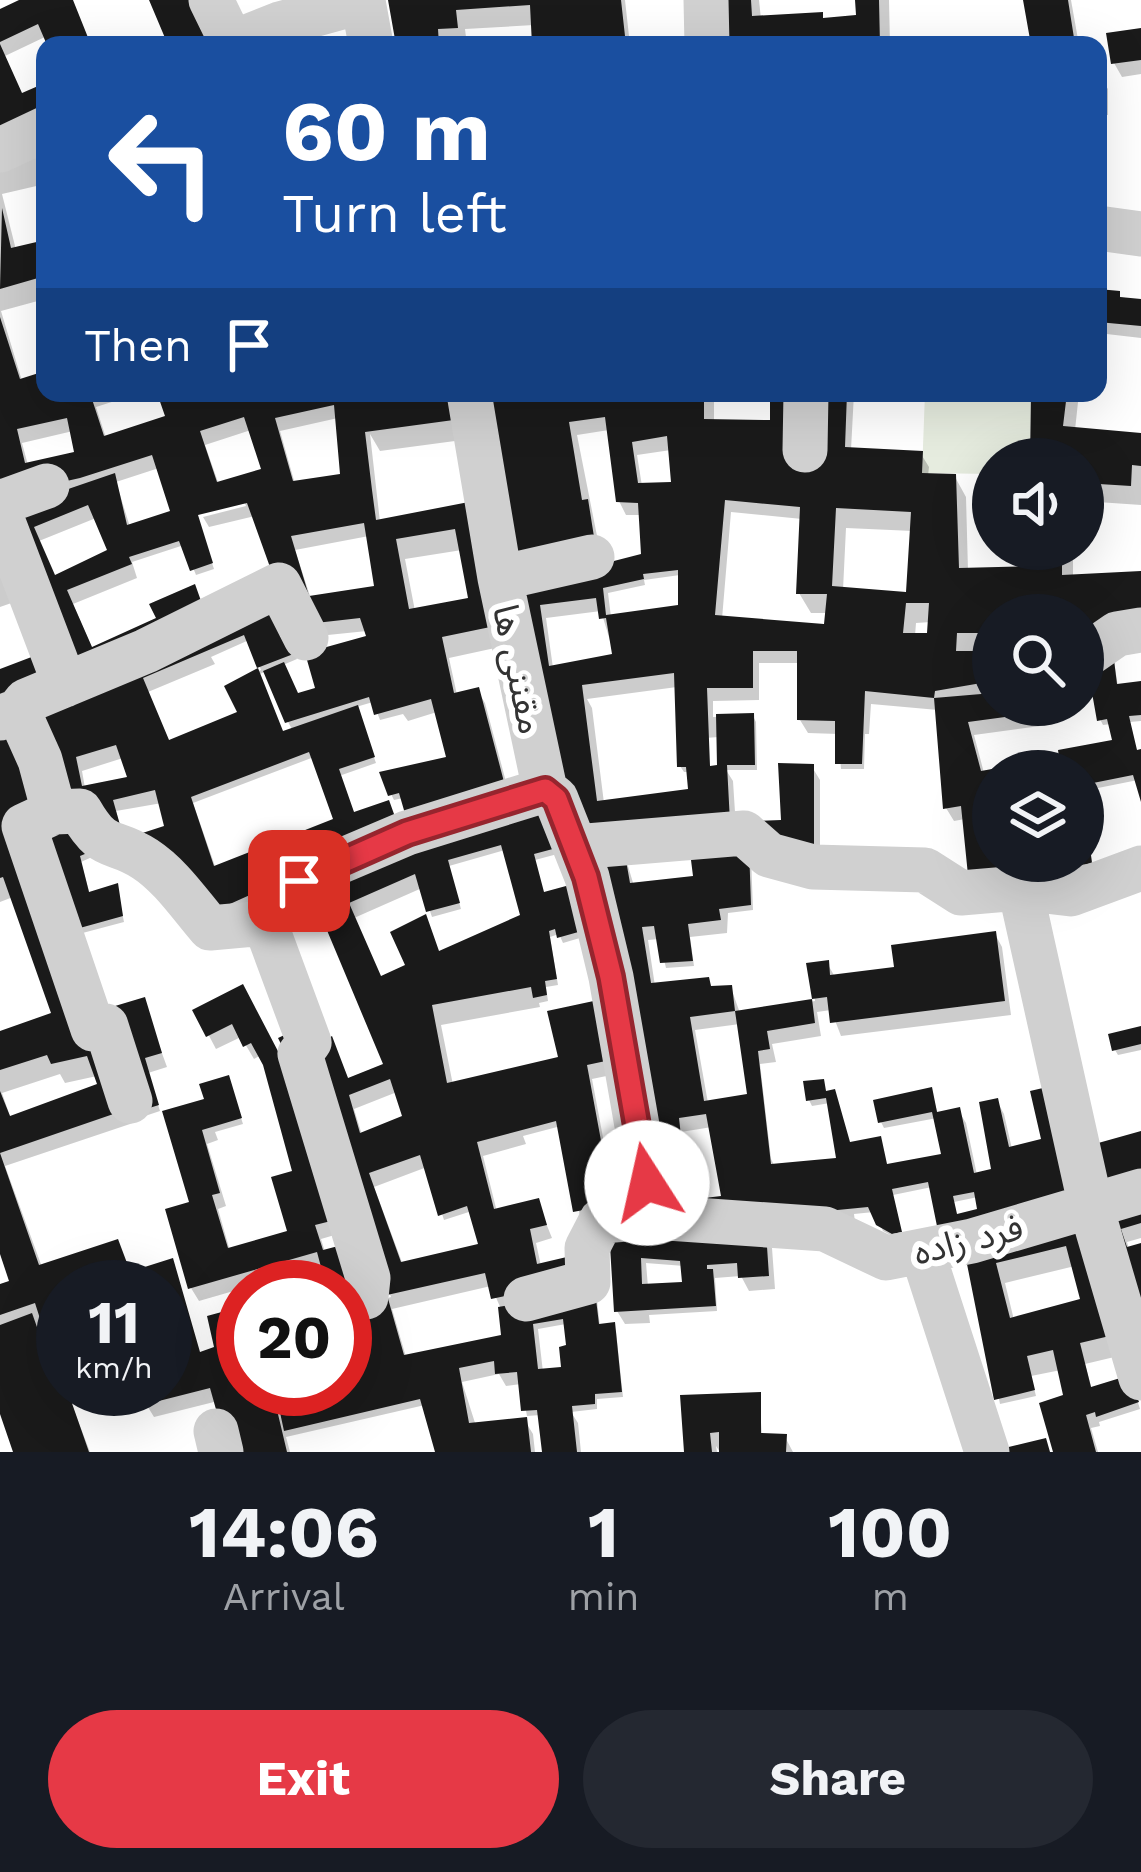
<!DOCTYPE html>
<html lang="en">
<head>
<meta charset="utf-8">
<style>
  :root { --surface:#171b24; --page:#242831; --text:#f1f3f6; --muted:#9ea1a6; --accent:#e63946 }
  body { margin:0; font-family:"Work Sans","Noto Sans Arabic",sans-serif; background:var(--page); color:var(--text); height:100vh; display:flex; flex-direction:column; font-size:45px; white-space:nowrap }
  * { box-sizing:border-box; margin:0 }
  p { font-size:39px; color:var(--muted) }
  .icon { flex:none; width:66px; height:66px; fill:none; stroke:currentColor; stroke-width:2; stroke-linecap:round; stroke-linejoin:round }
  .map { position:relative; height:1452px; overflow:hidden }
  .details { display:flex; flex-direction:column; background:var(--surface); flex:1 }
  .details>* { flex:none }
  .guide { position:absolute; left:36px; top:36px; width:1071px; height:366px; border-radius:24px; box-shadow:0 12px 48px #0002; background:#1a4fa0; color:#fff; overflow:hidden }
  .fabs { position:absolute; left:972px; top:438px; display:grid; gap:24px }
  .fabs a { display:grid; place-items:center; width:132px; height:132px; border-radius:50%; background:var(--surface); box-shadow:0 12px 48px #0002; font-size:60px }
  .speed { position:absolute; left:36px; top:1260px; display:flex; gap:24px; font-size:60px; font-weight:700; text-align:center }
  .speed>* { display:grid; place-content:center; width:156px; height:156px; border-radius:50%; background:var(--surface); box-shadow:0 12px 48px #0002; line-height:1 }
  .speed small { font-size:30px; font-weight:400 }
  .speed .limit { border:18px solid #d22; background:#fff; color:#111 }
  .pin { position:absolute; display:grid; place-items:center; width:102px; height:102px; color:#fff; margin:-51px; border-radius:24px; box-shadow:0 6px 18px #0006 }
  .me { position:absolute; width:132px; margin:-66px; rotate:350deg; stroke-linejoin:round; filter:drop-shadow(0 0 9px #0008) }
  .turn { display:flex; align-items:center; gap:42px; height:252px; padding:0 48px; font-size:54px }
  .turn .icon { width:156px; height:156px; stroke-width:2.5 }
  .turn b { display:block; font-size:84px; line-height:102px }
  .then { display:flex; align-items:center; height:114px; padding:0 48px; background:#0003; gap:24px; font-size:45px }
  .eta { display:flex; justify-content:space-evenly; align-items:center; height:204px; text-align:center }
  .eta b { font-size:72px; font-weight:700; line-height:84px }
  .button { display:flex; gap:24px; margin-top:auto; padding:24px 48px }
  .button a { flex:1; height:138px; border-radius:72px; background:var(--accent); color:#fff; font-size:48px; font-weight:700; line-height:138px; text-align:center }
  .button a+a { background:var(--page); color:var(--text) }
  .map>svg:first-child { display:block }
  .green { fill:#e6ecdf }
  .shadow { fill:#0003; fill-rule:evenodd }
  .building { fill:#1a1a1a; fill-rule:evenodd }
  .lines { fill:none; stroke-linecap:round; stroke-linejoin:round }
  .minor { stroke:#d0d0d0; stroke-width:45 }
  .route-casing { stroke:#96252e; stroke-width:30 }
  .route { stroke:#e63946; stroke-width:21 }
  .labels { text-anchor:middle; stroke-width:12; stroke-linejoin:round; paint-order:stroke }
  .street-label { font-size:36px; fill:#333; stroke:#fff }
</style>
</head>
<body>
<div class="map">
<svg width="1141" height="1452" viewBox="0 0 1141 1452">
  <rect width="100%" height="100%" fill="#fff"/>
  <path class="green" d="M925,393h106l-1,66h-37v15l-71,-1z"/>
  <path class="shadow" d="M23,0h49l18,45h-40l-3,-9 -42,20 17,41 23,-11 -45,66v-140z
    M391,0h234l5,45h-95l-1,-20 -69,4 2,16h-68z
    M724,0h35l2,19 63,1 36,-2 -2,-18h31l1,45h-163z
    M1026,0h45l8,45h-45z
    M1141,31v43l-19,3 -8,-14z
    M1098,83h6l4,6v26h-10z
    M45,143v41l-43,10 14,56 29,-7v56l-44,12 21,70 23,-7v19h95l-44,14 10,31 64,-19 -9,-26h207l1,9 54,-9 47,46 -90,12 -10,-17 10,88 93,-17 36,140 -60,13 8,37 20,-5 8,13 29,109 51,40 -30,8 9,36 46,39 -27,8 -4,-9 -9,3 8,48 -12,2 2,14 -9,2 1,4 -99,18 12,60 108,-26 -10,-46 70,60 -29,6 13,69 8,-1 3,6 10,55 -46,8 -19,-90 -38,10 3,8 -43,12 14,56 40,-11 15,37 -16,5 5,23 56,34 3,27 13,-2 3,6 7,66 -26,2v10l-26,3 7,11 3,29h-36l-4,-37 -14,1 -6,-32 -15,2 -7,-12 -37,8 14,44 49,-5 8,13 2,18h-97l-13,-47 -139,32 4,15h-59l-17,-50 -60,15 -8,-13 -6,-15h25v-102h-25l-1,-3 -76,3v78l-6,1 33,86h-73l-17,-48v-117l13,-4 -13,-39v-210l55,-20 -42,-117 -13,5v-230l41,-15 -41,-166v-327zM338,418l5,58 -48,8 -15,-53zM251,430l14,41 -46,14 -14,-40zM73,431l5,23 -50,11 -6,-22zM159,468l14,45 -43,14 -14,-45zM244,501l2,5 -43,11 6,10 46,-11 63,120 49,-5 3,7 -51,52 -22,7 -14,-32 14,-6 -21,-57 -183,48 -20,-46 64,-26 -5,-16 52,-17 12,30 18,-6 -20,-60zM96,518l15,34 -56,26 -16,-37zM369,536l11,64 -69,-1 -16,-49zM462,550l9,50 -56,11 -10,-52zM249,640l12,30 -33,17 12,27 -70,29 -22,-51 67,-28 -4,-7zM266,671l22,51 5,9 -10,3 -23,-60zM373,702l7,18 23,-6 5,7 29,-9 13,47 -59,35 3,6 9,-2 62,29 -110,-12 -16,-39 37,-13 -20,-56zM314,757l23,64 -121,48 -23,-66zM123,758l8,22 -46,8 -3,-17zM162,803l10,43 -48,-4 -8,-31zM505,850l21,82 -88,22 -57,25 -27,-61 68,-30 10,29 29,-8 -12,-43zM92,857l139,63 81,-33 75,178 -38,15 -18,-40 16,128 44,129 -27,9 -39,-54 -4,-13 24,-7 -103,-244 -46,23 20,38 25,-12 13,22 7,-4 35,118 -5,60 -61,18 -12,-42 8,-3 -19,-62 11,-4 -3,-8 28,-8 -13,-40 -22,18 -42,11 27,91 -2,84 8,13 124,-36 5,19 -10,3h27v102h-102v-22l-36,21 -35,-126 -41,12 -14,-32 -75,25 -37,-101 128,-43 -58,-188 49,-13 -7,-35 -27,8 -9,-33zM60,1074l5,9 32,-7 4,10 -90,33 -9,-26zM397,1092l9,26 -44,17 -8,-26zM427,1167l17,53 28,-9 10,35 -79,19 -29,-78zM491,1286l10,23 3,29 -98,19 -14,-48zM45,1323l12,34 -8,3 -13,-34zM566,1324l4,24 -6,22 -21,2 -5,-43z
    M1098,244l7,12 -4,36 40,10v36l-43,-5z
    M514,393h200v29l59,1v-30h81l-3,57 70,4 8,13 -1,9 27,1 11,20 2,74 67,-2v-20h38v28l68,-5 -27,89 4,26 23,-3v37l-11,1 7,31h4v45l-3,-18 -55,11v-20h-18l51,-29 -5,-18 -8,1 -3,-6 -5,-26 -12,1v-79h-90v90h60l2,19 -81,11 10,38 9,-1v43l-4,1 4,45h90v-62l10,69 -113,30 -15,-79 -11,2 -8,-13 -8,-98 -67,-6 -2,30h-4l-1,35h-23l-3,-35 -30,-1 -8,-13v-57h-41v37l-46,1v16l40,-1 3,6 1,48h-31l7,11 4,62 14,13 2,54 -25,3 -1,20 -37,4 4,29 -28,2 -7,-29 -11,1 7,46 53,-6 5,9 18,-1 9,25 75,-12 -5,-35 17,-3 8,14 62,-7 98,-36 7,13 9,68 -170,21 -10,-26 -14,2 4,24 -49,8 4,18 -16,2 11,95 4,8 67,-6 -12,-58 -18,3 -3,-6 13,-18 28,63 38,22 56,-11 -7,-38 -53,10 -3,-6 50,-31 7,23 20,-4 8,13 11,52 20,10v-84l7,13 8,35 115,205 -42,10 7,26 40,-6 8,25 -41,13 1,4 -9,2 7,24h-42l12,-55 -7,-27 -30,6 5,20 -36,8 -33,-167 -35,-50 -39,8 5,44 -15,-8 -9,-19 -20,2 1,8 -186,-4 -153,-628 128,-33 -2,-42h-16l-7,-14 -10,-71 -32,5 24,121zM671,450l3,35 -32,1 -5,-31zM731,512l71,7 -3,74 12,20h17l-1,14 -105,-8zM846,528l67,3 -4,64 -66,-5zM680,575l2,32 -71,10 -3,-24 37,-8 -1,-5zM601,611l14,46 -62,11 -7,-50zM931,622l-1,14h-15l1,-13zM677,687l3,79 4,6h6l4,33 -90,-2 -12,-95 -5,-9zM719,737l3,31 -15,13 -2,-43zM693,849l4,30 -63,7 -9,-30zM740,1024l10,72 -42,7 -13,-73zM712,1127l12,71 -35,5 -8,-71zM978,1197l3,14 -24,6 -3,-15zM1075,1266l9,36 -70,18 -9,-37z
    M1036,393h43l-4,37 66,6v69l-58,-4v-42h-48z
    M0,540l23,59 -23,8z
    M812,767l8,13v86l-36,-43z
    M143,1001l24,66 -19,6 12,38 -18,6z
    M1141,1030v20l-23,5 -3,-5z
    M1141,1134v104l-14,4 2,7 12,-3v85l-35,-121z
    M612,1232l153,3 7,13 3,41 -26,2 -8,-15 -26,2 2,33 -68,4 1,8 -25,1 -8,-13zM646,1263l38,3 1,18 -37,3z
    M759,1395l3,41 23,1 8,15h-73l-4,-6 1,6h-30l-4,-55z"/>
  <path class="building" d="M19,0h54l18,45h-44l-9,-21 -38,18v-33z
    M149,0h46l17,38 -16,7h-28z
    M388,0h233l5,45h-94l-2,-40 -74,5 2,18 -20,1 1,16h-43z
    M721,0h30l1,16 71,-4v6l33,-3 -1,-15h24l1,45h-156z
    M1023,0h45l6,38 -43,7z
    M1141,28v32l-30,4 -5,-31z
    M0,44l22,49 23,-10v32l-45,21z
    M1098,80h8v30h-8z
    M2,208l9,40 34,-8v36l-45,13z
    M1098,289l22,2v6l21,2v27l-43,-4z
    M0,317l20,62 25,-8v22h45l14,43 61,-20 -8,-23h205v7l50,-7h45l4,26 -96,13 7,58 4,30 98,-19 26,124 -58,12 12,56 25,-6 29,110 -100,27 -9,-31 -11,3 -9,-24 67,-15 -15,-58 -57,16 -5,-18 -84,26 -22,-52 21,-9 14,31 17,-5 -10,-35 61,-17 -6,-18 -53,6 -32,-43 -28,-78 -49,12 15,48 -23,8 -11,-30 -50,16 3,7 -65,26 25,57 64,-29 -7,-14 46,-20 11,31 -140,64 -62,-168 111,-38 12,52 43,-14 -18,-56 -72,23 -76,17 -4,-17zM334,405l6,69 -47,7 -18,-63zM244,417l17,52 -44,13 -17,-51zM67,418l7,34 -49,11 -8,-34zM88,505l19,45 -52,25 -21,-48zM364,523l10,63 -65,10 -18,-60zM455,529l13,69 -59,11 -13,-70z
    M494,393h210v26l66,1v-27h77l-2,54 78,4 -1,22 34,1 3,94 73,-2v-17h30v26l79,-4v52l-58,14v-22h-90v18h-36l-1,18h37v30l-58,10 -1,7 59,-5v12h56l1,6 -82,11 13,49 78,-14 -1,-7 54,-10 -5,-21 -10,2 -6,-34 -8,1v-43l30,7 4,32 24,-3v34l-12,1 8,34 4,-1v53l-8,-27 -50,10v-14h-90v30l-9,1 9,59h90l3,-41 6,43 -123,22 -8,-79 -18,3 -9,-111 -69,-7 -3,73h-27v-43l-38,-1v-69h-44v37h-46l3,78 7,-1 -1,-51 38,-1 1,52h-28l3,57 51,-2 -3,-57 36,1v90l-236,-14 -17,-43 -48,-210 128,-33 -3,-51 -22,-1 -11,-85 -36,5 13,78 6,-1 7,44 -87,14 -26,-162zM667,436l4,46 -33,1 -6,-41zM725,500l75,7 -4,87h31l-3,30 -109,-9zM836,508l75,4 -5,80 -74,-6zM678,570v35l-72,10 -3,-27 41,-9 -1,-5zM596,598l3,21 7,-1 6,36 -63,12 -9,-61zM906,603h23l-2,30h-24zM674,673l3,94h9l2,22 -91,12 -15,-116z
    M1031,393h36l-4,33 78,7v33l-9,-1 -1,21 -48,-3v-24h-53z
    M274,593l22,60 -39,15 -13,-33 -101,43 26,62 68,-28 -13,-26 34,-18 25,63 75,-26 17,52 -36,12 15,43 35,-12 10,28 -178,80 -161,-102 -34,-97zM116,745l11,32 -45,9 -6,-29zM309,752l24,67 -119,47 -23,-69zM155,790l9,36 -40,13 -11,-39z
    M42,653l10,28 -52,19v-31z
    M14,729l114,380 -128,44v-62l10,25 87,-32 -10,-28 -36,8 -4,-9 -47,15v-39l51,-18 -48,-136 -3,1v-144z
    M552,798l12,48 -30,8 10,38 33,-9 12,46 -32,9 -2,-9 -6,2 8,48 -12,2 2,14 -14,3 -2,-11 -99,18 15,78 111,-26 -11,-46 56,-12 12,60 -28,6 15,81 12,-3 11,59 -52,10 -17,-91 -79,21 17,67 45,-11 8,27 -17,4 7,35 34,-8 1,26 -81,17 -6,-26 -98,22 -82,-242 27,-17 16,42 35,-14 -75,-179zM501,845l19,70 -81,36 -13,-37 -36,18 15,33 -24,11 -32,-73 66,-29 11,38 34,-9 -12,-43zM390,1079l12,37 -42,17 -11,-38zM420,1155l18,61 29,-10 11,38 -77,18 -32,-89z
    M75,818l17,33 -12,5 9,36 29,-9 5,33 -54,15 -36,-100z
    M689,844l60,3 2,58 -32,4 2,11 -33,4 5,37 -33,2 -6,-37 -12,1 9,56 58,-6 2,9 21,-1 3,26 77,-12 3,24 -48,8 3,18 -12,2 13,113 65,-6 -10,-60 -20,3 -3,-20 21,-2 2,12 9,-2 15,53 31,-6 6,28 54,-10 -9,-42 -54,11 -5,-23 59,-13 5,25 23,-5 14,66 17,-4 -12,-67 19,-4 11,49 32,-8 -11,-48 26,-6 26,117 -144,29 -10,-49 -36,7 10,43 -10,2 -16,-9 -8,-18 -92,9 -113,-3 -70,-358 31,-6 6,34 63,-7zM735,1011l12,83 -43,7 -14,-84zM706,1114l15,82 -33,4 -9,-82zM974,1192l3,17 -20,5 -4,-18z
    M996,931l9,70 -175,22 -3,-26 -15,2 -6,-36 23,-3 1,15 64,-8 -3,-22z
    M243,984l38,73 5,-3 -8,-16 15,-7 46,188 -24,6 8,25 23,-6 41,51 17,60 97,-20 -3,-28 97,-16 4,33 16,-2 7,70 -27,2v10l-23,2 5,46h-35l-5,-42 -16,1 -4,-39 -22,2 -1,-13 -35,7 10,55 58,-6 4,35h-96l-15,-53 -136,32 -9,-42h70v-102h-33l13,-5 -8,-30 -129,37 -23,-80 24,-7 -27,-91 42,-12 -5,-15 30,-9 13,43 -40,12 18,63 -8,2 16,53 59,-17 -16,-54 21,-6 -29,-106 -12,-22 -8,4 -11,-23 -26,13 -14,-27zM563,1319l3,26 -7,2 2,20 -23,2 -5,-45z
    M145,997l17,56 -17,5 14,47 -23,7 -31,-103z
    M1141,1026v18l-29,7 -4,-17z
    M1141,1131v55l-43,13 -14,-52z
    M0,1153l39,112 79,-26 12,32 -46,16h-21v62l-12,4 -16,-50 -35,12v-31l9,-3 -9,-27z
    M1141,1197v26l-20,6 6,18 14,-4v96l-38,-131z
    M1086,1214l32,120 -38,9 11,44 39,-12 9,27 -43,15 -1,-5 -9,3 10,37h-43l-14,-49 24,-8 -10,-45 -26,6 8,34 -41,10 -30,-151zM1066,1246l14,53 -70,19 -14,-55z
    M609,1229l157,3 3,44 -31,2 -1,-15 -30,2v4h6l3,37 -102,6zM641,1258l39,3 2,21 -40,2z
    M173,1258l27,94 14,-5 -7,-31 22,-6 14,55v24h29l15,63h-59l-18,-64 -67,17 -6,-16h28v-102h-28l-5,-16z
    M32,1313l16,45 6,-3 9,34h4l22,63h-76l-13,-38v-89z
    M761,1392v41l26,1 -1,18h-67v-20l-9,1 2,19h-28l-4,-57z
    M1046,1438l4,14h-54v-2z"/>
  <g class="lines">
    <path class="minor" d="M211,0l21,43
      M706,0l1,45
      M227,45l53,-21 83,-23 8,44
      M0,150l45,-21
      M1098,228l43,6
      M469,393l31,185 45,212 11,9 31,78 24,100 42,240
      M805,450l1,-57
      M0,503l47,-17
      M0,514l65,171
      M500,578l92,-21
      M1091,652l26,-18 24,-4
      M18,711l22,49 14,52 26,-1c25,43 31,26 65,48 26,17 45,46 65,69l55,-5
      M0,718l18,-7 8,-10 120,-50 133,-66 27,53
      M54,812l-30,14 69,203 13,-3 24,75
      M575,847l169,-14 25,22 44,12 112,3 36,23 59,-5 51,6 70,-26
      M1020,888l71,319 50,171
      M922,1251l65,201
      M366,1297l2,-19 -68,-224 9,-12 -44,-119 34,-42 42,-20 66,-28 138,-43
      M526,1299l62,-17 -1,-34 14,-27 52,-4 172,12 61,29 86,-17 169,-50
      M216,1431l5,21"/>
  </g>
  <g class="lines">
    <g class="route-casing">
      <path id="route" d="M299,881l108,-48 138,-43 11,9 30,78 25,100 36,206"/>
    </g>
    <use href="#route" class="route"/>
  </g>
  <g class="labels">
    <g class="street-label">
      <text transform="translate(519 669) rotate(78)" y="13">مقننی ها</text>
      <text transform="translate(968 1239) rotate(-14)" y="13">فرد زاده</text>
    </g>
  </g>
</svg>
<div class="fabs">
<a><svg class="icon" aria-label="sound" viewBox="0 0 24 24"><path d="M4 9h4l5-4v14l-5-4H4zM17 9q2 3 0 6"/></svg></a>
<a><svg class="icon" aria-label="search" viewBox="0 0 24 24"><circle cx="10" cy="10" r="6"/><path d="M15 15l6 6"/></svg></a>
<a><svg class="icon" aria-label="layers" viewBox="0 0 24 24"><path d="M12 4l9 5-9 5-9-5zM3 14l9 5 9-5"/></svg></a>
</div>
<div class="speed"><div>11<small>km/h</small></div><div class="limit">20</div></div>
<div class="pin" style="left:299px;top:881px;background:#d93025"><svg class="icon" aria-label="arrive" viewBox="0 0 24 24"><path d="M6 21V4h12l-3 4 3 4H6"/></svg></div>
<svg class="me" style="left:647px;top:1183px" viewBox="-20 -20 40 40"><circle r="19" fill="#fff"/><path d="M0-13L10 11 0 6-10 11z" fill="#e63946"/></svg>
<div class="guide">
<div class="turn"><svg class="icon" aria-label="left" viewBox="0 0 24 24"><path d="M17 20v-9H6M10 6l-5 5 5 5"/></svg><div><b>60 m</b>Turn left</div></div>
<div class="then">Then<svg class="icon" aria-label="arrive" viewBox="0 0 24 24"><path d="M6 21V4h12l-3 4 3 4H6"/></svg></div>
</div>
</div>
<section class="details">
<div class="eta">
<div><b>14:06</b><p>Arrival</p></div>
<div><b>1</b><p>min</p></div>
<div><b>100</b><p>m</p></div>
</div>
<div class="button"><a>Exit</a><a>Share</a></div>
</section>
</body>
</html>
